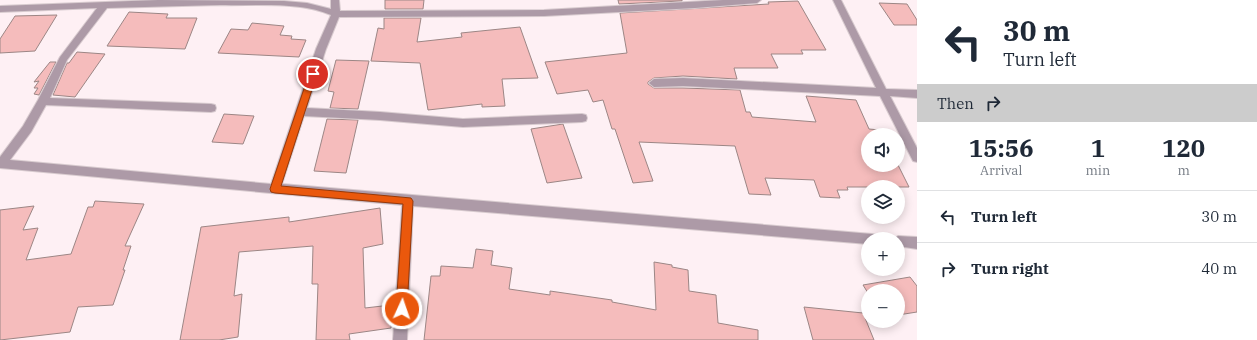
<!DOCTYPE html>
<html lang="en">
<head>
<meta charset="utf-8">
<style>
  :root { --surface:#fff; --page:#f6f6f7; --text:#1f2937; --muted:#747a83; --line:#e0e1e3 }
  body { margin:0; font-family:"IBM Plex Serif",serif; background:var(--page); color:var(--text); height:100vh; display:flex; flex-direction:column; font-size:15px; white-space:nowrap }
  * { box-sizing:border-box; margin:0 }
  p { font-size:13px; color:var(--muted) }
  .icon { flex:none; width:22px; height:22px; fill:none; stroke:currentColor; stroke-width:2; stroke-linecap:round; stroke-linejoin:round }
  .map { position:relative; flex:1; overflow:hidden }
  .details { display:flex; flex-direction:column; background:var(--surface); width:340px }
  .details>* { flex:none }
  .banner { background:#fff; color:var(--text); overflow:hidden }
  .tools { position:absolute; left:861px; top:128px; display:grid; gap:8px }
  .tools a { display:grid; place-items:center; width:44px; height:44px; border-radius:50%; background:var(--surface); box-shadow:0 2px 10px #0003; font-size:20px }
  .pin { position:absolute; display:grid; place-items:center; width:34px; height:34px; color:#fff; margin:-17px; border:2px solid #fff; border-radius:50%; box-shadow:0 1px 4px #0007 }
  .me { position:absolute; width:44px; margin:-22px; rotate:3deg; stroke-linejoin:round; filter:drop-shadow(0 0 3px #0008) }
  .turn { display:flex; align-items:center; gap:14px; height:84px; padding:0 20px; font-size:18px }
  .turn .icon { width:52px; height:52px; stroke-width:2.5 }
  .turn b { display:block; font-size:28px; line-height:34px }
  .then { display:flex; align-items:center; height:38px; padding:0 20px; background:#0003; gap:8px; font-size:15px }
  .eta { display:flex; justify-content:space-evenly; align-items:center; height:68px; text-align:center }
  .eta b { font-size:24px; font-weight:800; line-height:28px }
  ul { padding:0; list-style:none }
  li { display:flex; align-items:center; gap:12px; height:52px; padding:0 20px; border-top:1px solid var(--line) }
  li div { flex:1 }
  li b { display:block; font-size:15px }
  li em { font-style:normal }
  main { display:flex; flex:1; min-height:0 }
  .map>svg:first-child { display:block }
  .building { fill:#f5bcbc; stroke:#9c8685 }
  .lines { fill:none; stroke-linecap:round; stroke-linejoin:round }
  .minor-casing { stroke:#d8cbcf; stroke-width:2 }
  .minor { fill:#ad9aa7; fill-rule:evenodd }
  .route { fill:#ea580c; stroke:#983908 }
</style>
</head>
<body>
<main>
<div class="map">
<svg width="917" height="340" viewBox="0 0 917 340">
  <rect width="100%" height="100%" fill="#fef0f4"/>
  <path class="building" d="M385,0h39l-1,9h-38z
    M618,0h64v1l-63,3z
    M798,1l28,49h-25l2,4h-32l7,14h-44l3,11 -54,-3 -29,2 -6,4v2l6,4h29l57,2 6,22h4l2,5 64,5 -10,-26 50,4 13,29 11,1 2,5h-14v30h30l11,22h-62l1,3h-11l3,8 -20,-1 -6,-17 -49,-2 6,17 -22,-1 -14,-48 -96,-4 14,39 -20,2 -18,-54h-3l-9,-29 -10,2 -5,-12 -31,4 -12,-32 82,-9 -7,-40 149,-9 -1,-2z
    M879,3l28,1 10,16v5h-23z
    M129,12l39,2 -2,4h31l-12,31 -78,-3z
    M57,15l-22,36 -35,2v-14l15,-23z
    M384,18h37l-4,24 45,-5 -1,-4 59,-6 18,51 -36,1 3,27 -23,1v-3l-54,6 -8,-47 -49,-2 7,-33 6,1z
    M252,23l32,3 -4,9 12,1 -1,3 15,1 -7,17 -81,-4 13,-24 17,1z
    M77,52l28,2 -30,43 -22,-2 14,-32h2z
    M336,60l33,1 -11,48 -28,-1 4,-16 -6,-1z
    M50,62h6l-17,33 -5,-1 4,-6h-4l5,-7 -5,1z
    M224,114l30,2 -11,28 -31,-2z
    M327,119l31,1 -12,53 -32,-2z
    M563,124l19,54 -35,5 -16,-54z
    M95,201l49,3 -19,42h6l-8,24h2l-12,35 -35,2 -8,25 -70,8v-130l34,-4 -11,24 15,-2 -12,32 45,-6 17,-47h5z
    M380,208l3,36 -20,4 2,60 26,-3v23l-42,6 1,6h-34l2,-56h-6l1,-38 -74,6 -5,44 8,-2 -4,43 -19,3h-39l21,-113 88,-10v5z
    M476,249l17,2 -2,14 21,3 -3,21 41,6v-4l62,9v2l44,8 -2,-48 18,3v2l16,3 1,21 27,4 2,28 40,7v10h-334l7,-64h9l1,-10 32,2z
    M910,277l7,9v26l-19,3v-24h-30v2l-5,-8z
    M804,307l59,6 11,27h-61z"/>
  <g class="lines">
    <g class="minor-casing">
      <path id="minor" d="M158,0l126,1 23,2 24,6v-9h8l1,11 204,-1 179,-10h38l-4,3 -62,5 -151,8 -205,1 -13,32 -19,59 73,4 83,7 119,-5 4,1 1,3 -1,3 -4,1 -119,5 -83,-7 -76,-4 -22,68 590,50 4,1 2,4h-10v5l-455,-38 -6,134h-14l9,-135 -402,-37v-11l23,-31 15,-26 22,-43 37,-49 -97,4v-6zM220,5c34,1 80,-4 111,10l-15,34 -45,135 -261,-24 21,-28 15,-27 165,7 4,-1 1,-3 -1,-3 -4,-1 -161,-6 17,-38 40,-52z
        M833,0h8l45,89 31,1v8l-27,-2 27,52v14l-4,-1 -33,-65 -197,-10 -29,1 -5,-4 5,-4 29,-1 193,10z
        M898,236l19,1v12l-19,-3v-7h-5z"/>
    </g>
    <use href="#minor" class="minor"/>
  </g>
  <path class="route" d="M313,71l4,3 -36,112 130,12 2,3 -6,108 -1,4 -4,1 -4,-1 -2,-4 7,-105 -128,-11 -4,-1 -1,-3 39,-115z"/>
</svg>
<div class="tools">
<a><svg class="icon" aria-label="sound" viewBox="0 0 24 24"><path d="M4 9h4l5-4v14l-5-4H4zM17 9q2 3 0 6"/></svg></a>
<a><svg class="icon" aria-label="layers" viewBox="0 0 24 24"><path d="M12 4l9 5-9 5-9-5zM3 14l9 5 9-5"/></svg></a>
<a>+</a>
<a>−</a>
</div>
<div class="pin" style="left:313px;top:74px;background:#d93025"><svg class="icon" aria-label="arrive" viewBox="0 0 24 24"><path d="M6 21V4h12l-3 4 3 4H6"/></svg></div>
<svg class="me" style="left:402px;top:309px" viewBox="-20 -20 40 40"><circle r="17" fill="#ea580c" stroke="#fff" stroke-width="3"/><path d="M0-11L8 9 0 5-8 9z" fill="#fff"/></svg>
</div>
<section class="details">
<div class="banner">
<div class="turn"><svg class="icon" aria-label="left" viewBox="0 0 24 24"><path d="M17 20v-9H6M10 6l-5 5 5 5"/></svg><div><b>30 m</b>Turn left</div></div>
<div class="then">Then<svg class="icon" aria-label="right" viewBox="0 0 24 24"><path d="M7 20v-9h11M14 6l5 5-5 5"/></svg></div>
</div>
<div class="eta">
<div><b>15:56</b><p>Arrival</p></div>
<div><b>1</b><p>min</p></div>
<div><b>120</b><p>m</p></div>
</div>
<ul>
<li><svg class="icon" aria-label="left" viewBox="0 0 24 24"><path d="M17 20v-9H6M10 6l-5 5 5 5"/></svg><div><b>Turn left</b></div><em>30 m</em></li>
<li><svg class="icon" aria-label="right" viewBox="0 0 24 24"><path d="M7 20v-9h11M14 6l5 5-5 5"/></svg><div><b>Turn right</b></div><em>40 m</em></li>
</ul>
</section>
</main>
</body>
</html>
